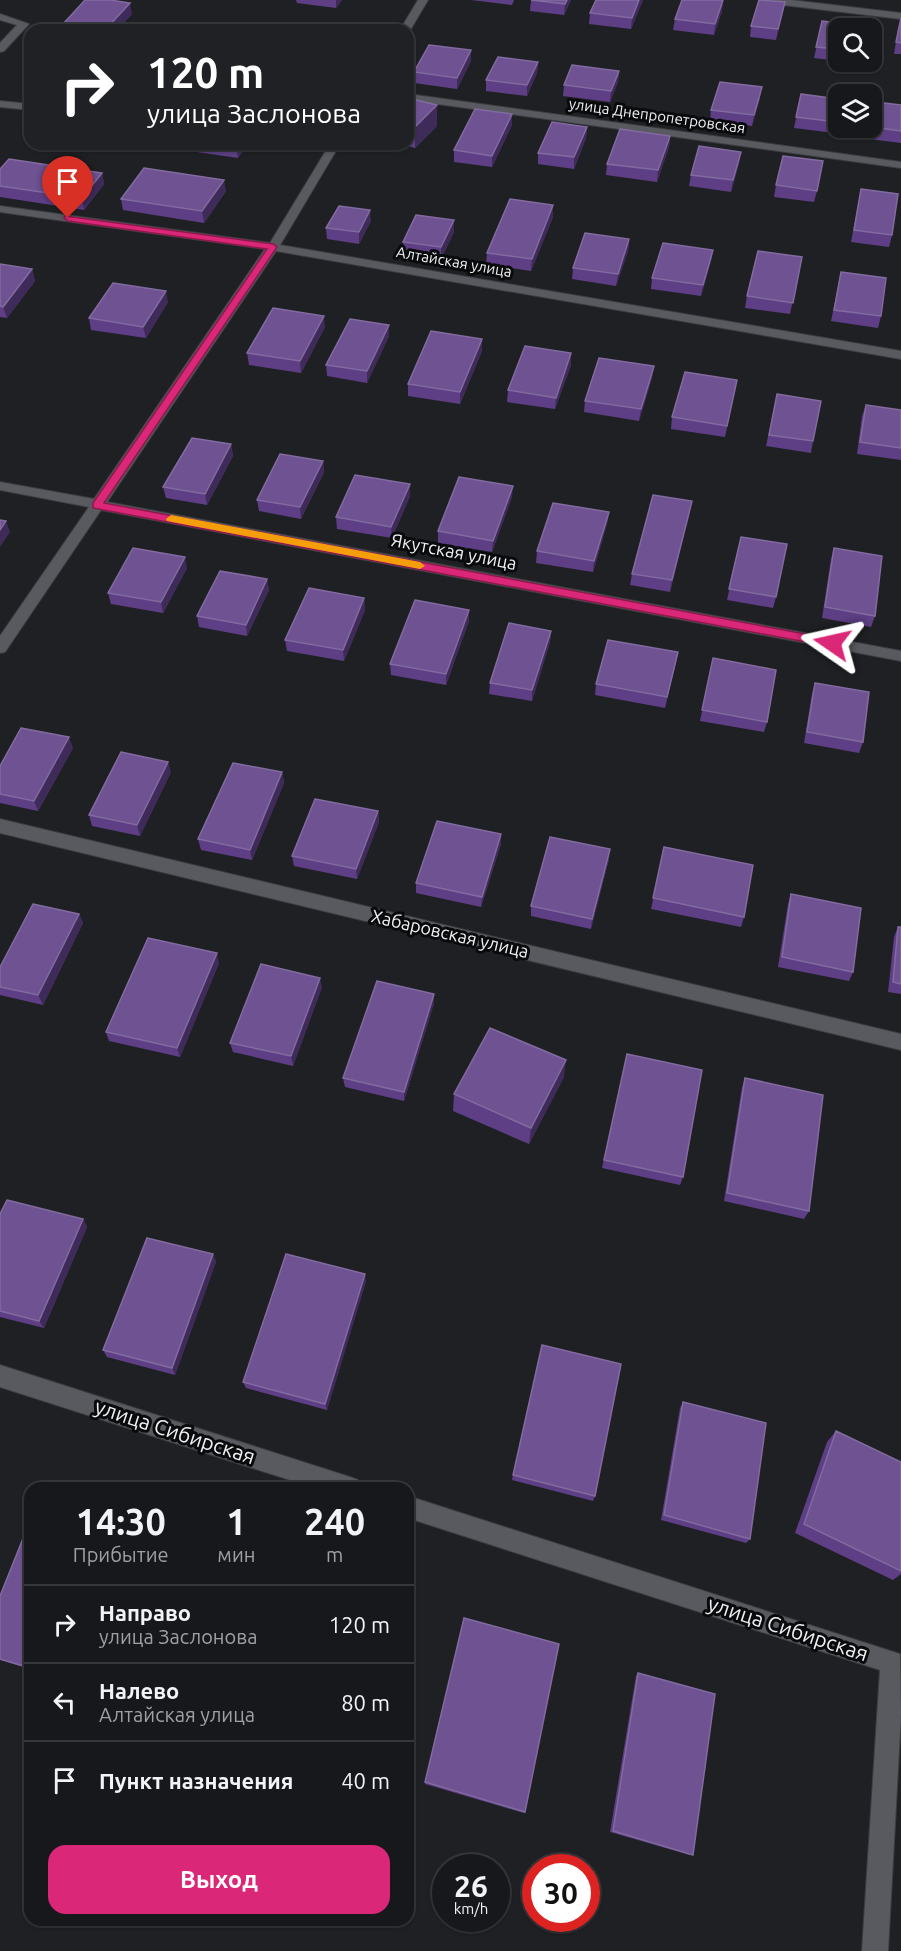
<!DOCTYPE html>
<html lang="ru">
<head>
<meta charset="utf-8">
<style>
  :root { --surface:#17181b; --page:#202124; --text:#f1f3f6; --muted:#9ea0a3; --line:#36373a; --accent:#db2777 }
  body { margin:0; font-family:Ubuntu,sans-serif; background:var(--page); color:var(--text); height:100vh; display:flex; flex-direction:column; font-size:22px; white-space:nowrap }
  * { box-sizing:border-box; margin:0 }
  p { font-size:20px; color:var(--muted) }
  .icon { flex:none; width:33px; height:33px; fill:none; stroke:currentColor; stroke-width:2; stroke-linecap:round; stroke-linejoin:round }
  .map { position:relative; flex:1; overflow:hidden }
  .sheet { position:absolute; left:24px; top:1482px; width:390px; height:444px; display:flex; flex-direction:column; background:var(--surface); border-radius:18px; box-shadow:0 2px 4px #0004,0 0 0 2px var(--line) }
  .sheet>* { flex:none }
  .guide { position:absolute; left:24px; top:24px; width:390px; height:126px; border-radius:18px; box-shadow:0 2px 4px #0004,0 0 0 2px var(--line); background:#202124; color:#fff; overflow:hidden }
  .controls { position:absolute; left:828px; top:18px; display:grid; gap:12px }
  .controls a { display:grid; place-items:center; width:54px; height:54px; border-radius:12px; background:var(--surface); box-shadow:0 2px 4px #0004,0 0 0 2px var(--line); font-size:30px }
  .speed { position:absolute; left:432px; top:1854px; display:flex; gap:12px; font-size:30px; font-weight:700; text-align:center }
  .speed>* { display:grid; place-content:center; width:78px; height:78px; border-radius:50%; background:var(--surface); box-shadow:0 2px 4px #0004,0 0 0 2px var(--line); line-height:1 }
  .speed small { font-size:15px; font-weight:400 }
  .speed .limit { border:9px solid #d22; background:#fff; color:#111 }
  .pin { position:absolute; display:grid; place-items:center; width:51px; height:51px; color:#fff; margin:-62px -26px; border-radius:50% 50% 50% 0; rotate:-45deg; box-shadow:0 0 6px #0007 }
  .pin .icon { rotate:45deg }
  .me { position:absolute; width:66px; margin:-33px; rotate:281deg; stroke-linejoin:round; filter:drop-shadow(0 0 4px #0008) }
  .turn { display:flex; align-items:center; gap:21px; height:126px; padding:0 24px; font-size:27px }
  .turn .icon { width:78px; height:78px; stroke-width:2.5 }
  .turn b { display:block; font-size:42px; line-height:51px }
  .eta { display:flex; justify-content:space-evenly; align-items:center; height:102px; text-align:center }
  .eta b { font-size:36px; font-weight:700; line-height:42px }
  .button { display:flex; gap:12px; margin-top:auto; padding:12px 24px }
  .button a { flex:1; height:69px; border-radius:18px; background:var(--accent); color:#fff; font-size:24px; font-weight:700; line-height:69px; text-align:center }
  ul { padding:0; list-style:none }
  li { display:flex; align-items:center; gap:18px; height:78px; padding:0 24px; border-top:2px solid var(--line) }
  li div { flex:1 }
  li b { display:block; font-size:22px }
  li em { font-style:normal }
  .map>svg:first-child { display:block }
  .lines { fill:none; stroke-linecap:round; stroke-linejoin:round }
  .service-casing { stroke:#3c3d40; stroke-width:2 }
  .minor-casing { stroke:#3c3d40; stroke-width:2 }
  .service { fill:#595a60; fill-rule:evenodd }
  .minor { fill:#595a60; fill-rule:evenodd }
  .wall { fill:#5e3f85 }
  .shaded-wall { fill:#3e2b59 }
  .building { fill:#6e5291; stroke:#826ba0; stroke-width:1.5 }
  .route { fill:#db2777; stroke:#8e194d; stroke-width:1.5 }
  .slow { fill:#f59e0b }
  .labels { text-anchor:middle; stroke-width:6; stroke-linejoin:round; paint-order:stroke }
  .far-street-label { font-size:15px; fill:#eff0f3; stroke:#090a0c }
  .street-label { font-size:18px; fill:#eff0f3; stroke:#090a0c }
  .near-street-label { font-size:21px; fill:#eff0f3; stroke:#090a0c }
</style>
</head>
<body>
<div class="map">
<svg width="901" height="1951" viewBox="0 0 901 1951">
  <rect width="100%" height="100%" fill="#1f2024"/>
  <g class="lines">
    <g class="service-casing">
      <path id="service" d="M761,0h30l110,13v6l-135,-16z
        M0,14l29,10 -25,27 -4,1v-9l17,-18 -17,-5z
        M408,94l493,68v6l-493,-68z
        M0,101l30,3v6l-30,-3z"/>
    </g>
    <g class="minor-casing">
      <path id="minor" d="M418,0h10l-19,32 -1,-2h-8z
        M330,144h10l-60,101 621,106v8l-625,-108 -169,251 794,149v10l-800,-151 -96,142 -5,1v-17l89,-129 -89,-17v-8l94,17 171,-250 -265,-37v-6l270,37z
        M0,819l901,215v16l-901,-217z
        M0,1365l350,112 8,3 3,8h-46l-315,-101z
        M408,1496l492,158 1,61 -13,236h-26l18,-281 -472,-152z"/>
    </g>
    <use href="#service" class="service"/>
    <use href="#minor" class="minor"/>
  </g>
  <path class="wall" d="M296,0h46l-6,8 -39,-5z
    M471,0h43l-2,5z
    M531,0h40l-7,15 -34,-4z
    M643,0l-12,29 -42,-5 1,-11z
    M723,0l-1,11 -8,24 -41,-5 2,-11z
    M783,13l-7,27 -26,-3 1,-11z
    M132,14l-15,16h-52l-1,-7z
    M901,18v36h-7l4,-25z
    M822,21l16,7v33l-24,-3z
    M471,61l-14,28 -43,-6v-11z
    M538,62l-1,11 -10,23 -41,-5v-11z
    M619,71l-1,11 -8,20 -47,-6 1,-11z
    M801,94l37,23 -3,16 -41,-5z
    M408,98l29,7v21l-22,22 -15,-4h8z
    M760,98l-8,28 -42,-5 1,-11z
    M876,102l25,3v38l-32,-4z
    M512,114v11l-20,42 -38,-5v-12z
    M587,127l-1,11 -12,31 -36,-5v-11z
    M670,136l-1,11 -12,35 -51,-7 1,-11z
    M175,144h72l-9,14 -62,-9z
    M739,163l-8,29 -42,-6 2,-11z
    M0,169l102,4 2,11 -20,26 -84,-13z
    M776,185l41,6 -3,11 -40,-5z
    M861,189l31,46 -3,12 -38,-5z
    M226,191l-22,32 -81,-13 -2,-11z
    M553,217l-22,54 -45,-7 1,-11z
    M454,220v12l-13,27 -37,-6 -1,-11z
    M371,221l-12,23 -32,-5 -1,-11z
    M629,239l-1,12 -12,35 -44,-7 1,-11z
    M713,250l-2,11 -10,35 -50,-7 1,-11z
    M802,257l-12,57 -45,-6 2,-12z
    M0,264l32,5 3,12 -28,37 -7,-1z
    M841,272l40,44 -3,12 -47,-7z
    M168,302l-22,36 -55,-8 -2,-12z
    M389,325v11l-22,47 -40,-7 -1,-11z
    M325,327l-24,46 -52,-8 -2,-12z
    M482,351l-22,53 -52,-8v-12z
    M571,365l-16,44 -48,-7 1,-12z
    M654,366l-2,12 -13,43 -55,-9 1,-11z
    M737,380l-12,57 -54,-8 1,-12z
    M777,394l36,47 -2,12 -45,-7z
    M866,405l35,5v50l-44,-6 5,-38z
    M231,444l2,12 -26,49 -41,-7 -3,-11z
    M323,461l1,11 -23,47 -42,-8 -2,-11z
    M410,496l-18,42 -55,-9 -1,-12z
    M512,497l-20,55 -54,-9v-12z
    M692,501l-22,91 -40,-7 2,-11z
    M609,512l-2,12 -14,48 -57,-9 1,-12z
    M741,537l35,60 -3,11 -46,-8z
    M834,548l41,68 -4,11 -49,-9 9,-59z
    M187,568l-24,45 -52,-9 -3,-11z
    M267,579l2,11 -22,46 -48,-9 -2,-11z
    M364,598l1,12 -21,51 -57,-10 -2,-11z
    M469,621l-23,64 -55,-10 -1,-11z
    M551,631l-1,11 -18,59 -43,-7 1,-11z
    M713,658l54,64 -3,10 -64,-11z
    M676,663l-11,45 -70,-13 1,-11z
    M815,683l48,59 -4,11 -55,-10 8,-49z
    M73,748l-35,63 -38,-8v-37z
    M171,772l-31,64 -48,-10 -3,-11z
    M282,772l2,11 -32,77 -51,-10 -3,-11z
    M378,811l1,11 -22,57 -63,-13 -2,-10z
    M501,844l-20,63 -65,-14v-10z
    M664,847l80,70 -3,10 -90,-18z
    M609,859l-18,70 -60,-13v-10z
    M791,894l62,78 -4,9 -71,-14 10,-63z
    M79,914l4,9 -40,82 -43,-10v-28z
    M898,927h3v67l-13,-2 6,-55z
    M219,963l-39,94 -71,-16 -3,-9z
    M322,987l-29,79 -60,-14 -3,-9z
    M434,1003l-30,98 -59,-14 -2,-9z
    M627,1054l56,123 -3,8 -78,-17z
    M564,1077l-35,67 -76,-33 1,-17z
    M745,1078l64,133 -5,8 -80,-18 18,-114z
    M0,1214l83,5 4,8 -43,101 -44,-11z
    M213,1254l3,8 -41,113 -68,-18 -4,-7z
    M366,1281l-39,129 -81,-22 -3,-6z
    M683,1402l67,137 -4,4 -85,-23 19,-112z
    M836,1431l65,31v112l-8,6 -98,-47 32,-91z
    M513,1475l82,21 -2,5 -81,-21z
    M30,1521v148l-30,-9v-64z
    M638,1673l55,182h-3l-80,-23 26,-156z
    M425,1782l100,30 -1,1 -99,-29z"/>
  <path class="shaded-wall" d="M336,0h6l-6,8z
    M567,0h4l-7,15 1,-11z
    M639,0h4l-12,29 1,-11z
    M723,0l-1,11 -8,24 1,-11z
    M785,2l-2,11 -7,27 2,-11z
    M130,3l2,11 -15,16h-10l-1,-1z
    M471,50v11l-14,28v-11z
    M538,62l-1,11 -10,23v-11z
    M619,71l-1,11 -8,20 1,-11z
    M762,87l-2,11 -8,28 2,-11z
    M437,105v21l-22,22v-21z
    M512,114v11l-20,42v-11z
    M587,127l-1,11 -12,31v-12z
    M670,136l-1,11 -12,35 1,-12z
    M238,144h9l-9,14 -2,-11z
    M741,152l-2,11 -8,29 2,-12z
    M102,173l2,11 -20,26 -2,-12z
    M224,180l2,11 -22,32 -2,-12z
    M553,205v12l-22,54 1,-12z
    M370,210l1,11 -12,23v-12z
    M454,220v12l-13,27v-12z
    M629,239l-1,12 -12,35 2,-12z
    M713,250l-2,11 -10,35 2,-11z
    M32,269l3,12 -28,37 -4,-11z
    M166,291l2,11 -22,36 -3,-11z
    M324,316l1,11 -24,46 -1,-12z
    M389,325v11l-22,47v-12z
    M482,339v12l-22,53v-12z
    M571,353v12l-16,44 1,-11z
    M654,366l-2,12 -13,43 2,-12z
    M231,444l2,12 -26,49 -2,-11z
    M323,461l1,11 -23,47 -1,-12z
    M410,484v12l-18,42 -1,-11z
    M513,486l-1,11 -20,55 1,-11z
    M692,501l-2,12 -20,79 2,-12z
    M609,512l-2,12 -14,48 1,-11z
    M6,521l4,11 -10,15v-17z
    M185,557l2,11 -24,45 -2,-11z
    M267,579l2,11 -22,46 -1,-11z
    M364,598l1,12 -21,51 -1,-11z
    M469,610v11l-23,64v-11z
    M551,631l-1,11 -18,59v-11z
    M69,737l4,11 -35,63 -4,-10z
    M168,762l3,10 -31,64 -3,-11z
    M282,772l2,11 -32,77 -2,-10z
    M378,811l1,11 -22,57 -1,-10z
    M501,834v10l-20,63 1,-10z
    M610,849l-1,10 -18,70 1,-10z
    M79,914l4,9 -40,82 -5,-10z
    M217,953l2,10 -39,94 -3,-9z
    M320,978l2,9 -29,79 -2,-10z
    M434,994v9l-30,98v-9z
    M566,1060l-2,17 -35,67 2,-16z
    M83,1219l4,8 -43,101 -5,-7z
    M213,1254l3,8 -41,113 -3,-7z
    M365,1274l1,7 -39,129 -2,-6z"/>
  <path class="building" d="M85,0h25l20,3 -24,26 -42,-6z
    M531,0h36l-2,4z
    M596,0h43l-7,18 -42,-5z
    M682,0h41l-8,24 -40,-5z
    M759,0l26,2 -7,27 -27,-3z
    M901,18v25l-5,-1z
    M822,21l44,5 -1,2h-27v21l-22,-2z
    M429,45l42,5 -14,28 -43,-6z
    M498,57l40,5 -11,23 -41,-5z
    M572,65l47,6 -8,20 -47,-6z
    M720,82l42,5 -8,28 -43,-5z
    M801,94l37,5v18l-1,5 -41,-5z
    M408,98l29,7 -22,22 -7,-2z
    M876,102l25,3v26l-29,-4z
    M475,109l37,5 -20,42 -38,-6z
    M552,122l35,5 -13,30 -36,-4z
    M620,129l50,7 -12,34 -51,-6z
    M218,144h20l-2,3z
    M699,146l42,6 -8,28 -42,-5z
    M783,156l40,5 -6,30 -41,-6z
    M9,159l93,14 -20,25 -82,-12v-17z
    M144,168l80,12 -22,31 -81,-12z
    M861,189l37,5 -6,41 -38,-5z
    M510,199l43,6 -21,54 -45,-6z
    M339,206l31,4 -11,22 -33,-4z
    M416,215l38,5 -13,27 -38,-5z
    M585,233l44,6 -11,35 -45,-6z
    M663,243l50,7 -10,35 -51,-7z
    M758,251l44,6 -9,46 -46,-7z
    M0,264l32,5 -29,38 -3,-1z
    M841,272l45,6 -5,38 -47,-6z
    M113,283l53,8 -23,36 -54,-9z
    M273,308l51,8 -24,45 -53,-8z
    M350,319l39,6 -22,46 -41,-6z
    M431,331l51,8 -22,53 -52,-8z
    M525,346l46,7 -15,45 -48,-8z
    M599,358l55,8 -13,43 -56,-8z
    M685,372l52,8 -10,46 -55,-9z
    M777,394l44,7 -8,40 -44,-6z
    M866,405l35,5v38l-41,-6z
    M192,438l39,6 -26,50 -42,-7z
    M280,454l43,7 -23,46 -43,-7z
    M355,475l55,9 -19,43 -55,-10z
    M459,477l54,9 -20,55 -55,-10z
    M653,495l39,6 -20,79 -40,-6z
    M553,503l56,9 -15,49 -57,-10z
    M0,520l6,1 -6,9z
    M741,537l46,7 -11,53 -47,-8z
    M133,548l52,9 -24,45 -53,-9z
    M834,548l48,8 -7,60 -50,-9z
    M220,571l47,8 -21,46 -49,-9z
    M309,588l55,10 -21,52 -58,-10z
    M415,600l54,10 -23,64 -56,-10z
    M509,623l42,8 -19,59 -42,-7z
    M608,640l70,12 -11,45 -71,-13z
    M713,658l63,12 -9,52 -65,-12z
    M815,683l54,9 -6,50 -56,-10z
    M21,728l48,9 -35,64 -34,-7v-28z
    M121,752l47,10 -31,63 -48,-10z
    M233,763l49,9 -32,78 -52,-11z
    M315,799l63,12 -22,58 -64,-13z
    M437,821l64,13 -19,63 -66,-14z
    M550,837l60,12 -18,70 -61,-13z
    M664,847l89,18 -9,52 -91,-19z
    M791,894l70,14 -8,64 -71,-15z
    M33,904l46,10 -41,81 -38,-8v-20z
    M898,927h3v57l-8,-2z
    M148,938l69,15 -40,95 -71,-16z
    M261,964l59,14 -29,78 -61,-13z
    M377,981l57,13 -30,98 -61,-14z
    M490,1028l76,32 -35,68 -77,-34z
    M627,1054l75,16 -19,107 -79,-17z
    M745,1078l78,17 -14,116 -82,-18z
    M7,1200l76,19 -44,102 -39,-10v-97z
    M147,1238l66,16 -41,114 -69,-18z
    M286,1254l79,20 -40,130 -82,-22z
    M542,1345l79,19 -26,132 -82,-21z
    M683,1402l83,21 -16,116 -86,-24z
    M836,1431l65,31v109l-97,-47z
    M30,1521v147l-30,-9v-63z
    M464,1618l95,26 -34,168 -100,-30z
    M638,1673l77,21 -22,161 -80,-24z"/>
  <path class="route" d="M65,216l208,28 4,3 -173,256 728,136 6,4 -6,4 -739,-139v-5l174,-254 -199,-28 -4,-3z"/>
  <path class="slow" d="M171,515l249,47 5,4 -5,3 -253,-48 -1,-2z"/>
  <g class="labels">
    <g class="far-street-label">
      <text transform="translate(657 116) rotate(8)" y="5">улица Днепропетровская</text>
      <text transform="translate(454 262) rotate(10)" y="5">Алтайская улица</text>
    </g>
    <g class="street-label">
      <text transform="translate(454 552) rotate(11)" y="6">Якутская улица</text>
      <text transform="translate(450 934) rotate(13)" y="6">Хабаровская улица</text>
    </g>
    <g class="near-street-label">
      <text transform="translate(175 1432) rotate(18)" y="7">улица Сибирская</text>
      <text transform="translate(788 1629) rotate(18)" y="7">улица Сибирская</text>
    </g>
  </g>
</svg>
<div class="controls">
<a><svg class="icon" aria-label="search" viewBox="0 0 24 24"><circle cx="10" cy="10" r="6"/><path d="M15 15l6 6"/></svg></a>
<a><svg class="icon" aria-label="layers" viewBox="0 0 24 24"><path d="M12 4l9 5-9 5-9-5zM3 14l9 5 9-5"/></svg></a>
</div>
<div class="speed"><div>26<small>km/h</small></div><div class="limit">30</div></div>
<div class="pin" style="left:68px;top:218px;background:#d93025"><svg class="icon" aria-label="arrive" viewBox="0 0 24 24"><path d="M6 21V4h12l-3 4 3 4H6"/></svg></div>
<svg class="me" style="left:832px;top:643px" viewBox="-20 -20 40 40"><path d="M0-17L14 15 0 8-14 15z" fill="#db2777" stroke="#fff" stroke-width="4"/></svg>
<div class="guide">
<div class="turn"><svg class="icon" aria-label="right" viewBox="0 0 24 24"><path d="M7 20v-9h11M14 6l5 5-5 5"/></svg><div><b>120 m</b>улица Заслонова</div></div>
</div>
<section class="sheet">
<div class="eta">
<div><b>14:30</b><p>Прибытие</p></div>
<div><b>1</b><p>мин</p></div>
<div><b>240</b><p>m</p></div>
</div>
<ul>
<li><svg class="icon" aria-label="right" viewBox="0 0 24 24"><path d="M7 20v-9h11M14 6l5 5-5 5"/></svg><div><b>Направо</b><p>улица Заслонова</p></div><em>120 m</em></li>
<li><svg class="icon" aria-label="left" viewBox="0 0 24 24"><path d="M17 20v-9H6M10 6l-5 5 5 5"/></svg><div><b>Налево</b><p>Алтайская улица</p></div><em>80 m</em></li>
<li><svg class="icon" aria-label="arrive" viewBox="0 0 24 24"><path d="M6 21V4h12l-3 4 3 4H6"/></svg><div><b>Пункт назначения</b></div><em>40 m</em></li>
</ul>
<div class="button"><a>Выход</a></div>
</section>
</div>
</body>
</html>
